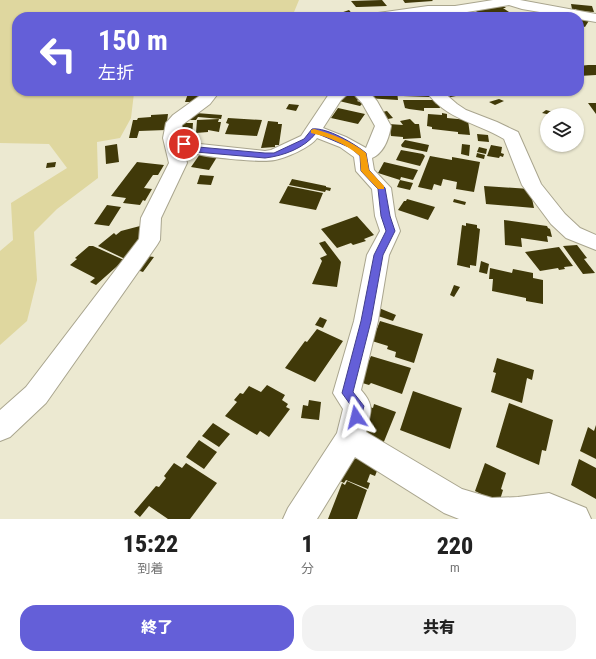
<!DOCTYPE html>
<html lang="ja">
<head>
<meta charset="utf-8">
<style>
  :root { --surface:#fff; --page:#f2f2f2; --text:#222; --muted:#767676; --accent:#645fd8 }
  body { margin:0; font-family:"Roboto Condensed","Noto Sans JP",sans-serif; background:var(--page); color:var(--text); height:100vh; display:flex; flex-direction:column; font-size:15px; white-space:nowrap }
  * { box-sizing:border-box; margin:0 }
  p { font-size:13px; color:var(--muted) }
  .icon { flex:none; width:22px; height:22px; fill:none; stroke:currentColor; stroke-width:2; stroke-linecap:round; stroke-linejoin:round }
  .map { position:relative; height:519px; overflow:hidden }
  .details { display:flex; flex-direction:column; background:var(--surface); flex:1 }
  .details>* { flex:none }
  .guide { position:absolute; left:12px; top:12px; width:572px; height:84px; border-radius:16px; box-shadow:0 1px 3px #0004; background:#645fd8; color:#fff; overflow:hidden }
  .tools { position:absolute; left:540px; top:108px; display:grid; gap:8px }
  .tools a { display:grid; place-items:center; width:44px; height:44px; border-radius:50%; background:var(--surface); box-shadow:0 1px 3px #0004; font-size:20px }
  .pin { position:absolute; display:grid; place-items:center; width:34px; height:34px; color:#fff; margin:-17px; border:2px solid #fff; border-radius:50%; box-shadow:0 1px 4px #0007 }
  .me { position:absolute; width:44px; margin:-22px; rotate:350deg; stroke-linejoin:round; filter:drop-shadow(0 0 3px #0008) }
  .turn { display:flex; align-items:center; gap:14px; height:84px; padding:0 20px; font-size:18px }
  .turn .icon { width:52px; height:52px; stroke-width:2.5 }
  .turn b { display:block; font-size:28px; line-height:34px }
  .eta { display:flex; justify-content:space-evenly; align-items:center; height:68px; text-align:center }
  .eta b { font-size:24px; font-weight:800; line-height:28px }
  .button { display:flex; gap:8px; margin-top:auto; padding:8px 20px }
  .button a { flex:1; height:46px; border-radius:16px; background:var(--accent); color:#fff; font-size:16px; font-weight:800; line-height:46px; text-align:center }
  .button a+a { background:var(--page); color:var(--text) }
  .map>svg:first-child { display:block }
  .green { fill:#dfd79f }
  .building { fill:#403909 }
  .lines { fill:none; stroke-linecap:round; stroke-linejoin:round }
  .minor-casing { stroke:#a9a58e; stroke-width:2 }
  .minor { fill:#fff; fill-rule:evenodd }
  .route { fill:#645fd8; stroke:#413e8c }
  .slow { fill:#f59e0b }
</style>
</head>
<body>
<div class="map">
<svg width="596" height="519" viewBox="0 0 596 519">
  <rect width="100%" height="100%" fill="#ece9d1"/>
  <path class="green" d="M0,0h299l-7,17h-275v74h115l2,2 -3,25 -11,20 -23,4 1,36 -41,31 -23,23 3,48 -10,41 -27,24v-94l13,-11 -2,-37 56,-35 -18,-24 -49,-1z"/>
  <path class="building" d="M382,0l5,6 -28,1h-3l-5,-6z
    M403,0h29l1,1 -28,2z
    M501,4l5,4h-3l6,4 -5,1 2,1 -20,2 -15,-7z
    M571,4l21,2 2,6 -17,-1 -1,-2h-4z
    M349,10l6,7h-26z
    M458,11h5l4,3 -6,1 3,2 -25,-1z
    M579,17l11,2 -5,8 -6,-2z
    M588,65h8v10l-17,1v-10z
    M161,91h23l-1,4h-6l-1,1h-16z
    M189,91h12l-4,11h-12z
    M350,91l7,3 -2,3 5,1 -3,3 6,2 -3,3 -21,-5z
    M366,91h31l1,9 -32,-2z
    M402,91h25l2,1 1,5 -27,-1z
    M451,92l5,4 -10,2 -5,-4z
    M499,99l5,2 -9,4 -6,-3z
    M403,100h32l1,4h3l1,4h-16v3l-15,-2 -4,-1z
    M588,103h8v11z
    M289,104l10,1 -3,6 -10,-2z
    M338,108l27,6 -7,10 -27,-6z
    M546,110l7,2 -2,3 -9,-2z
    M387,111l6,7 -10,2 -6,-7z
    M196,113l26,2 -1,4 -23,-2 -2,3h-9z
    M442,113l5,1v4l21,2 2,15 -12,-1v-2l-26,-3v-2l-5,-1 1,-12 14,1z
    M168,114l-2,16 -27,1 -2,7h-8l4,-18h4l1,-2 13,-1v-2z
    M228,118l34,2 -5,16 -32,-2 4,-10 -3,-1z
    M219,119l-1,3h3l-2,10 -11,-2v2l-12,1 1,-13z
    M410,119l5,5h4l2,14 -18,1v-2l-12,-1 -2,-12 14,1 -3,-4z
    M268,121l10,1v2h4l-3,21h-4v2l-14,1z
    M181,123h12l-1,13h-11z
    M477,134l11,1 1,7 -11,-1z
    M405,140l24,5 -2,7 -25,-5 -1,-2z
    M117,144l2,18 -13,2 -1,-18z
    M462,144l8,1 -1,11 -8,-2z
    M491,145l11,2 -1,6 3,1 -1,3 -3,-1 -1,2 -12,-2z
    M479,147l8,2 -1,5 -9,-2z
    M401,150l22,4 2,2 -5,10 -24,-6z
    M477,153l8,2 -1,4 -8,-2z
    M200,154l17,3 -8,13 -18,-3z
    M430,156l22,4v-3l28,5 -6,30 -18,-3 1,-7 -14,-3 -2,7 -7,-2 -2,6 -14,-3z
    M56,162l-1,5 -9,1 1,-5z
    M137,162l27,3 -6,10h-5l-9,13 8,1 -7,12 -2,-1 -3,5 -17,-2 3,-5 -15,-2z
    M384,162l34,8 -5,10 -12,-3 -1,3 -22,-7z
    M200,175l14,1 -3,9 -14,-1z
    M292,179l34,7v1l5,1 -1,3 -4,-1 -1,2 -36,-7z
    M400,180l13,3 -3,7 -13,-3z
    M288,186l35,7 -7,17 -37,-7z
    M484,186l46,3 4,19 -48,-4z
    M407,199l28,8 -7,13 -30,-10 6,-9h2z
    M454,199l12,3 -1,3 -12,-3z
    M107,205l14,2 -12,19 -15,-2z
    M357,216l17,19 -10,4 2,2 -13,4 -2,-2 -14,5 -16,-19z
    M504,220l43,6 1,2 2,1 2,8 -5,-1 1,6 -27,-4 1,9 -17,-2z
    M466,223l11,2v3l3,1 -4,37 -6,-1v3l-13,-3 5,-40 4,1z
    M140,226l3,1 -3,16 -15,16 -27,-13 16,-13 2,2 5,-4z
    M325,241l16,21 -4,25 -25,-3 10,-23 -2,-3 7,-3 -8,-12z
    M577,245l10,13 -3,1 11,14 -12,1 -20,-28z
    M89,246h4l31,14 -28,25 -6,-3 5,-4 -25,-13 7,-6 -2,-1z
    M559,247l14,19 -9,1 1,2 -6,1 -1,-2 -18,3 -15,-19z
    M147,256l7,1 -11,15 -6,-2z
    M481,261l8,3 -2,10 -8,-2z
    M490,268l22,5 1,-4 20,4v5l10,2v24l-17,-3v-3l-34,-7 1,-12h-4z
    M454,285l6,2 -6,10 -4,-2z
    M379,308l17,7 -3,6 -18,-6z
    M320,317l7,3 -4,8 -8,-3z
    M380,321l43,13 -9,29 -19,-6 1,-5 -9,-3 1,-3 -16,-5z
    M317,329l26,12 -28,41 -30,-14 20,-27 2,1z
    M371,356l40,12 -9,26 -31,-11 -2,2 -10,-3z
    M497,358l37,12 -2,10 -5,-2 -5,25 -31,-11 5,-19 -3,-1z
    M267,385l18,10 -3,5 6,4 -2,3 4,2 -21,28 -9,-6 -3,4 -32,-19 12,-14 -3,-2 6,-7 3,1 6,-8 12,6z
    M413,391l49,17 -12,41 -50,-19z
    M309,400l12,2 -2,18 -18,-2 2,-13 5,1z
    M509,403l44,17 -7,31 -4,-1 -3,15 -43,-18z
    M374,404l22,8 -13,32 -12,-5 2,-3 -11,-5 8,-24 3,1z
    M213,423l17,11 -11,13 -17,-11z
    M596,425v34l-16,-8 8,-24 6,4z
    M199,440l18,12 -13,17 -18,-12z
    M351,454l28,12 -4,10 -5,-2 -3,8 3,1 -2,6 -22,-9 -2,3 -6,-3z
    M579,459l17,9v31l-25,-14z
    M174,463l8,5 4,-5 31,20 -27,36h-22l-19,-13 -9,11 -6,-5 22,-26 3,1 7,-9 -2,-2z
    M485,463l21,10 -5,16 2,1 -4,13 -24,-12z
    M347,481l20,9 -10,29h-29l14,-36 3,2z"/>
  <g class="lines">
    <g class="minor-casing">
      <path id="minor" d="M493,0h27l76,14v8l-17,-3v-2h-10l-47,-8 -13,-4 -54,9h-27l-23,3h-33l1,-3 5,-1 50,-7h27z
        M204,91h16l-10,13 -28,21 -1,11 19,8 65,7 6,-1 30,-14 28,-42 4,-3h18l-10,9 -18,28 23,9 20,11 9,-22 -13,-23 -11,-12h17l9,10 14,25c-2,12 -7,27 -19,32l2,12 17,18 4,28 5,15 -11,24 -11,66 -17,69c15,17 9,22 5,42l96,57 30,9 26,-1 31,-4 37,15 5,11h-132l-15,-6 -89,-56 -38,62h-34l5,-11 49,-75 6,-24 -10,-16 21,-72 13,-66 13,-24 -5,-15 -3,-27 -16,-18 -2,-14 -14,-10 -23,-9c-6,9 -31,20 -42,22 -15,3 -77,-3 -91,-10l3,13 -26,55 -1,22 -3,5 -111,158 -36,34 -10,4v-31l26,-23 113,-148 2,-21 28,-55 -6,-25 3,-15 7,-8 25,-18z
        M426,91h16l15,13 9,6 31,12 21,10 23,52 24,30 15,14 16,7v15l-30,-12 -15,-14 -29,-39 -18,-46c-28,-17 -58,-19 -78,-48z"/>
    </g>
    <use href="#minor" class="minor"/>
  </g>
  <path class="route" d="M312,129c15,-2 43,15 54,24l3,17 16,18 5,28 5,15 -12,24 -12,66 -18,71 11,14 -4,14 -4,2 -5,-2 -1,-3 2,-10 -10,-14 19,-72 13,-66 12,-24 -5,-15 -3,-27 -17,-18 -1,-15 -9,-8 -35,-15c-11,15 -33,23 -51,25l-69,-6 -15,-8 3,-2 14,5 67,6h9l30,-14z"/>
  <path class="slow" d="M314,129c19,5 37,12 52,24l3,17 15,16v3h-6l-17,-18 -1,-15c-14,-12 -31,-19 -49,-23v-3z"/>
</svg>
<div class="tools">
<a><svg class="icon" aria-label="layers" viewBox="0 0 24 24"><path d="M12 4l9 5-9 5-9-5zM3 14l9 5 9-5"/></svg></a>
</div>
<div class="pin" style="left:184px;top:144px;background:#d93025"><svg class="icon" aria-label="arrive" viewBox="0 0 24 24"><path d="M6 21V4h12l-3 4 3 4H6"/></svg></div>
<svg class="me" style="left:356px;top:417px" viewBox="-20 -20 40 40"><path d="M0-17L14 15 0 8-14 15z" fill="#645fd8" stroke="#fff" stroke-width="4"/></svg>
<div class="guide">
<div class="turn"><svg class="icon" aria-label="left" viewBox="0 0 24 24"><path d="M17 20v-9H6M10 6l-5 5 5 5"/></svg><div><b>150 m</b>左折</div></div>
</div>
</div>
<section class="details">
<div class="eta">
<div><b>15:22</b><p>到着</p></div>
<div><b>1</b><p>分</p></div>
<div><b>220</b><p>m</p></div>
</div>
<div class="button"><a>終了</a><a>共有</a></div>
</section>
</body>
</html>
